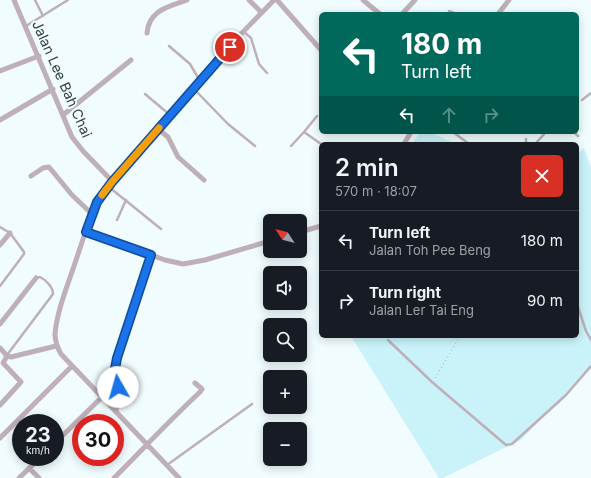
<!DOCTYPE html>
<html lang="en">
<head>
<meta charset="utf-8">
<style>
  :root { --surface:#171b24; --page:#20242c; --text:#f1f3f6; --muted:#9ea1a6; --line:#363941 }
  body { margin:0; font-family:Inter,sans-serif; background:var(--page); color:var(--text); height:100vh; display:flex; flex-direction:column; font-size:15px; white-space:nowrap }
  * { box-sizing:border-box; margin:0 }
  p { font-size:13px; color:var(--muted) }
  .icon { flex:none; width:22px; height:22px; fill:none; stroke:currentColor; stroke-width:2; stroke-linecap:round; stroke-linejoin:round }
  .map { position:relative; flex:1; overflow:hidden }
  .drawer { position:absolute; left:319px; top:142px; width:260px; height:196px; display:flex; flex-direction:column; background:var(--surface); border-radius:6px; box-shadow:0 2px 10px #0003 }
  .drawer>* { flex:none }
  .hud { position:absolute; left:319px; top:12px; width:260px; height:122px; border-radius:6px; box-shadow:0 2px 10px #0003; background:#00695c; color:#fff; overflow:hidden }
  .needle { width:26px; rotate:306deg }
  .controls { position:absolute; left:263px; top:214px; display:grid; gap:8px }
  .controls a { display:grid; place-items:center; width:44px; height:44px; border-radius:6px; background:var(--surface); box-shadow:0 2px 10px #0003; font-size:20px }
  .speed { position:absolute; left:12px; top:414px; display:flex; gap:8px; font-size:20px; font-weight:700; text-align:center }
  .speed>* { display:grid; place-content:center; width:52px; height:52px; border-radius:50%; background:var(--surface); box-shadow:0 2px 10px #0003; line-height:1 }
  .speed small { font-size:10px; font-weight:400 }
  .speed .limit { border:6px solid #d22; background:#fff; color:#111 }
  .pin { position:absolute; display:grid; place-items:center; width:34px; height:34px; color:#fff; margin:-17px; border:2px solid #fff; border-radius:50%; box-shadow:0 1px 4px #0007 }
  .me { position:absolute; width:44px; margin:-22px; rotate:353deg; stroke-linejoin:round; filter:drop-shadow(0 0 3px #0008) }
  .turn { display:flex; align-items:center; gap:14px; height:84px; padding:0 16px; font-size:18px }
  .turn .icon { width:52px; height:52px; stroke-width:2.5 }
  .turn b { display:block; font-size:28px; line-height:34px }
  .lanes { display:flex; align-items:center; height:38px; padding:0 16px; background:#0003; justify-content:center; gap:20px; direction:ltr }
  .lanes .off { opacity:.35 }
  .round { display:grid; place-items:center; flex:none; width:42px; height:42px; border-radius:6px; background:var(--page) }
  .summary { display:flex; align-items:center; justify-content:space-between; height:68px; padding:0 16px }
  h1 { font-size:24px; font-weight:600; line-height:30px }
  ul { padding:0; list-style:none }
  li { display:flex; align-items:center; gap:12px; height:60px; padding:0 16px; border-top:1px solid var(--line) }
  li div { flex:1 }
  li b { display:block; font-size:15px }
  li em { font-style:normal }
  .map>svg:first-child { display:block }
  .green { fill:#c9f3f9 }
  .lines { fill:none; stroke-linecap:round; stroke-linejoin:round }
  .path { stroke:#9da9ab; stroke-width:1; stroke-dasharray:1 3; stroke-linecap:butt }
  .lane { stroke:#bfafb9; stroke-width:2.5 }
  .street { stroke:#bfafb9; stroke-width:5 }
  .route-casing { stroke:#114b97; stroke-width:10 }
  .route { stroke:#1a73e8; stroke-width:7 }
  .slow { stroke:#f59e0b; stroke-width:7 }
  .labels { text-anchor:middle; stroke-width:4; stroke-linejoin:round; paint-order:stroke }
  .street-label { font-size:14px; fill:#313e3f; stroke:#f0fcfe }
</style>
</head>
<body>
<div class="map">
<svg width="591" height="478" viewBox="0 0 591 478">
  <rect width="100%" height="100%" fill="#f0fcfe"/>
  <path class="green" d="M420,132h10l26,12h-44z
    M584,148l7,20v200l-70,72 -78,38h-4l-88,-142h226v-181z"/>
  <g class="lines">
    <path class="path" d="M435,378l25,-42"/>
    <path class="lane" d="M35,0l8,16
      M449,11l8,3
      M26,26l42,-26
      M244,32l7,6 8,26 8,9
      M169,46l21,18 10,17
      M194,89l34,35 27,22
      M145,94l25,21
      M582,100l9,-7
      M317,116l-13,16 17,12
      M453,132l16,12
      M574,132l4,4
      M526,144v-5
      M535,144l11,-12
      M291,146l13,-14
      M109,187l52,42
      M117,220l9,-20
      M0,227l10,6 14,19v2l-24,32
      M577,304l9,27 5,9
      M388,340l44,42 74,63 6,-1 54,-49 25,-29
      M7,355l46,-61c0,-7 -7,-14 -13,-17l-4,1
      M167,465l85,-61"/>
    <path class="street" d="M14,0l58,137 11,14 29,30
      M249,0l12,12
      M277,0l44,50
      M363,0l17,14
      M402,14l13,-14
      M498,14l11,-14
      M147,33c2,-23 21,-26 40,-33
      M0,71l39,-15
      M63,115l68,-55
      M0,120l53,-31
      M158,129l10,8 10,20 26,23
      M404,144l7,-12
      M31,176l12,-8 6,-1 23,28 20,19
      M86,232l79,28 18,4 22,-4 65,-19
      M300,232l21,-6
      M0,245l10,-12
      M0,324l36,-46
      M0,348l7,8 4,1 45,-11
      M0,405l21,-23 -18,-19 4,-7
      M116,412l2,-17 -3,-30 12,-40 24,-70
      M0,438l72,-72
      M55,443l47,-46
      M29,468l10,10
      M19,478l22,-21
      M114,478c29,-29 56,-58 86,-86l2,-3 -7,-6
      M179,478l-118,-124c-4,-7 -6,-12 -6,-20 2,-23 12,-47 19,-68 9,-26 16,-52 30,-75l135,-155 35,-36"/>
  </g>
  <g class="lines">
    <g class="route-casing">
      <path id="route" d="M118,387l-3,-18 2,-11 34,-103 -65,-23 11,-30 15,-20 118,-135"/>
    </g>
    <use href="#route" class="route"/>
    <path class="slow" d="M102,195l10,-13 47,-54"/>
  </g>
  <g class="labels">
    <g class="street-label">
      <text transform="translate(62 79) rotate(66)" y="5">Jalan Lee Bah Chai</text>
    </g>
  </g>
</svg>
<div class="controls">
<a><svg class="needle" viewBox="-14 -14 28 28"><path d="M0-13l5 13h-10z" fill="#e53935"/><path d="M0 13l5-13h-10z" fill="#9ea1a6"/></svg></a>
<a><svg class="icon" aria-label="sound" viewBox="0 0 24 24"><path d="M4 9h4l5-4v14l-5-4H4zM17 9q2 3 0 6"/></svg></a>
<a><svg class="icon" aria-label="search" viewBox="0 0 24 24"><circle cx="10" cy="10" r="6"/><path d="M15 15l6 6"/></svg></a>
<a>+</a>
<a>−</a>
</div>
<div class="speed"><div>23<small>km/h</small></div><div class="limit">30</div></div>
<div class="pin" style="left:230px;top:47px;background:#d93025"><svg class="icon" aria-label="arrive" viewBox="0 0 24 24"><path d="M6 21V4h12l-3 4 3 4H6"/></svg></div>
<svg class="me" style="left:118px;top:387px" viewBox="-20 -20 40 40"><circle r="19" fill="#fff"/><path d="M0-13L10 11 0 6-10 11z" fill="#1a73e8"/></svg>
<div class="hud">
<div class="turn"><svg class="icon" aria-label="left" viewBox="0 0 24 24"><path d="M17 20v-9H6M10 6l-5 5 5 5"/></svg><div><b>180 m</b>Turn left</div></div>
<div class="lanes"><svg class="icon" aria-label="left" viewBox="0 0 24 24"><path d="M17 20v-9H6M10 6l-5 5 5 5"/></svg><svg class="icon off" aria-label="ahead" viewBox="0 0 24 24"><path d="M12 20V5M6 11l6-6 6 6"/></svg><svg class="icon off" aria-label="right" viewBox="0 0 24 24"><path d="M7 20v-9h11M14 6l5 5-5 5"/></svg></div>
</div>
<section class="drawer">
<div class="summary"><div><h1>2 min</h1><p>570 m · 18:07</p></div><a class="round" style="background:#d93025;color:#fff"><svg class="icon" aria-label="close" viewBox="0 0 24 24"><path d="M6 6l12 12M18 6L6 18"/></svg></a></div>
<ul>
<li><svg class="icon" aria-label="left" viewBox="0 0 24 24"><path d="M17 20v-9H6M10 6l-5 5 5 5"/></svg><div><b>Turn left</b><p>Jalan Toh Pee Beng</p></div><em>180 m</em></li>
<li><svg class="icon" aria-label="right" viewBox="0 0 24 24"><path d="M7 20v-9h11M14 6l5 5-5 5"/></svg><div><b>Turn right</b><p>Jalan Ler Tai Eng</p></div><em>90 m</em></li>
</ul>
</section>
</div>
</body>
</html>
